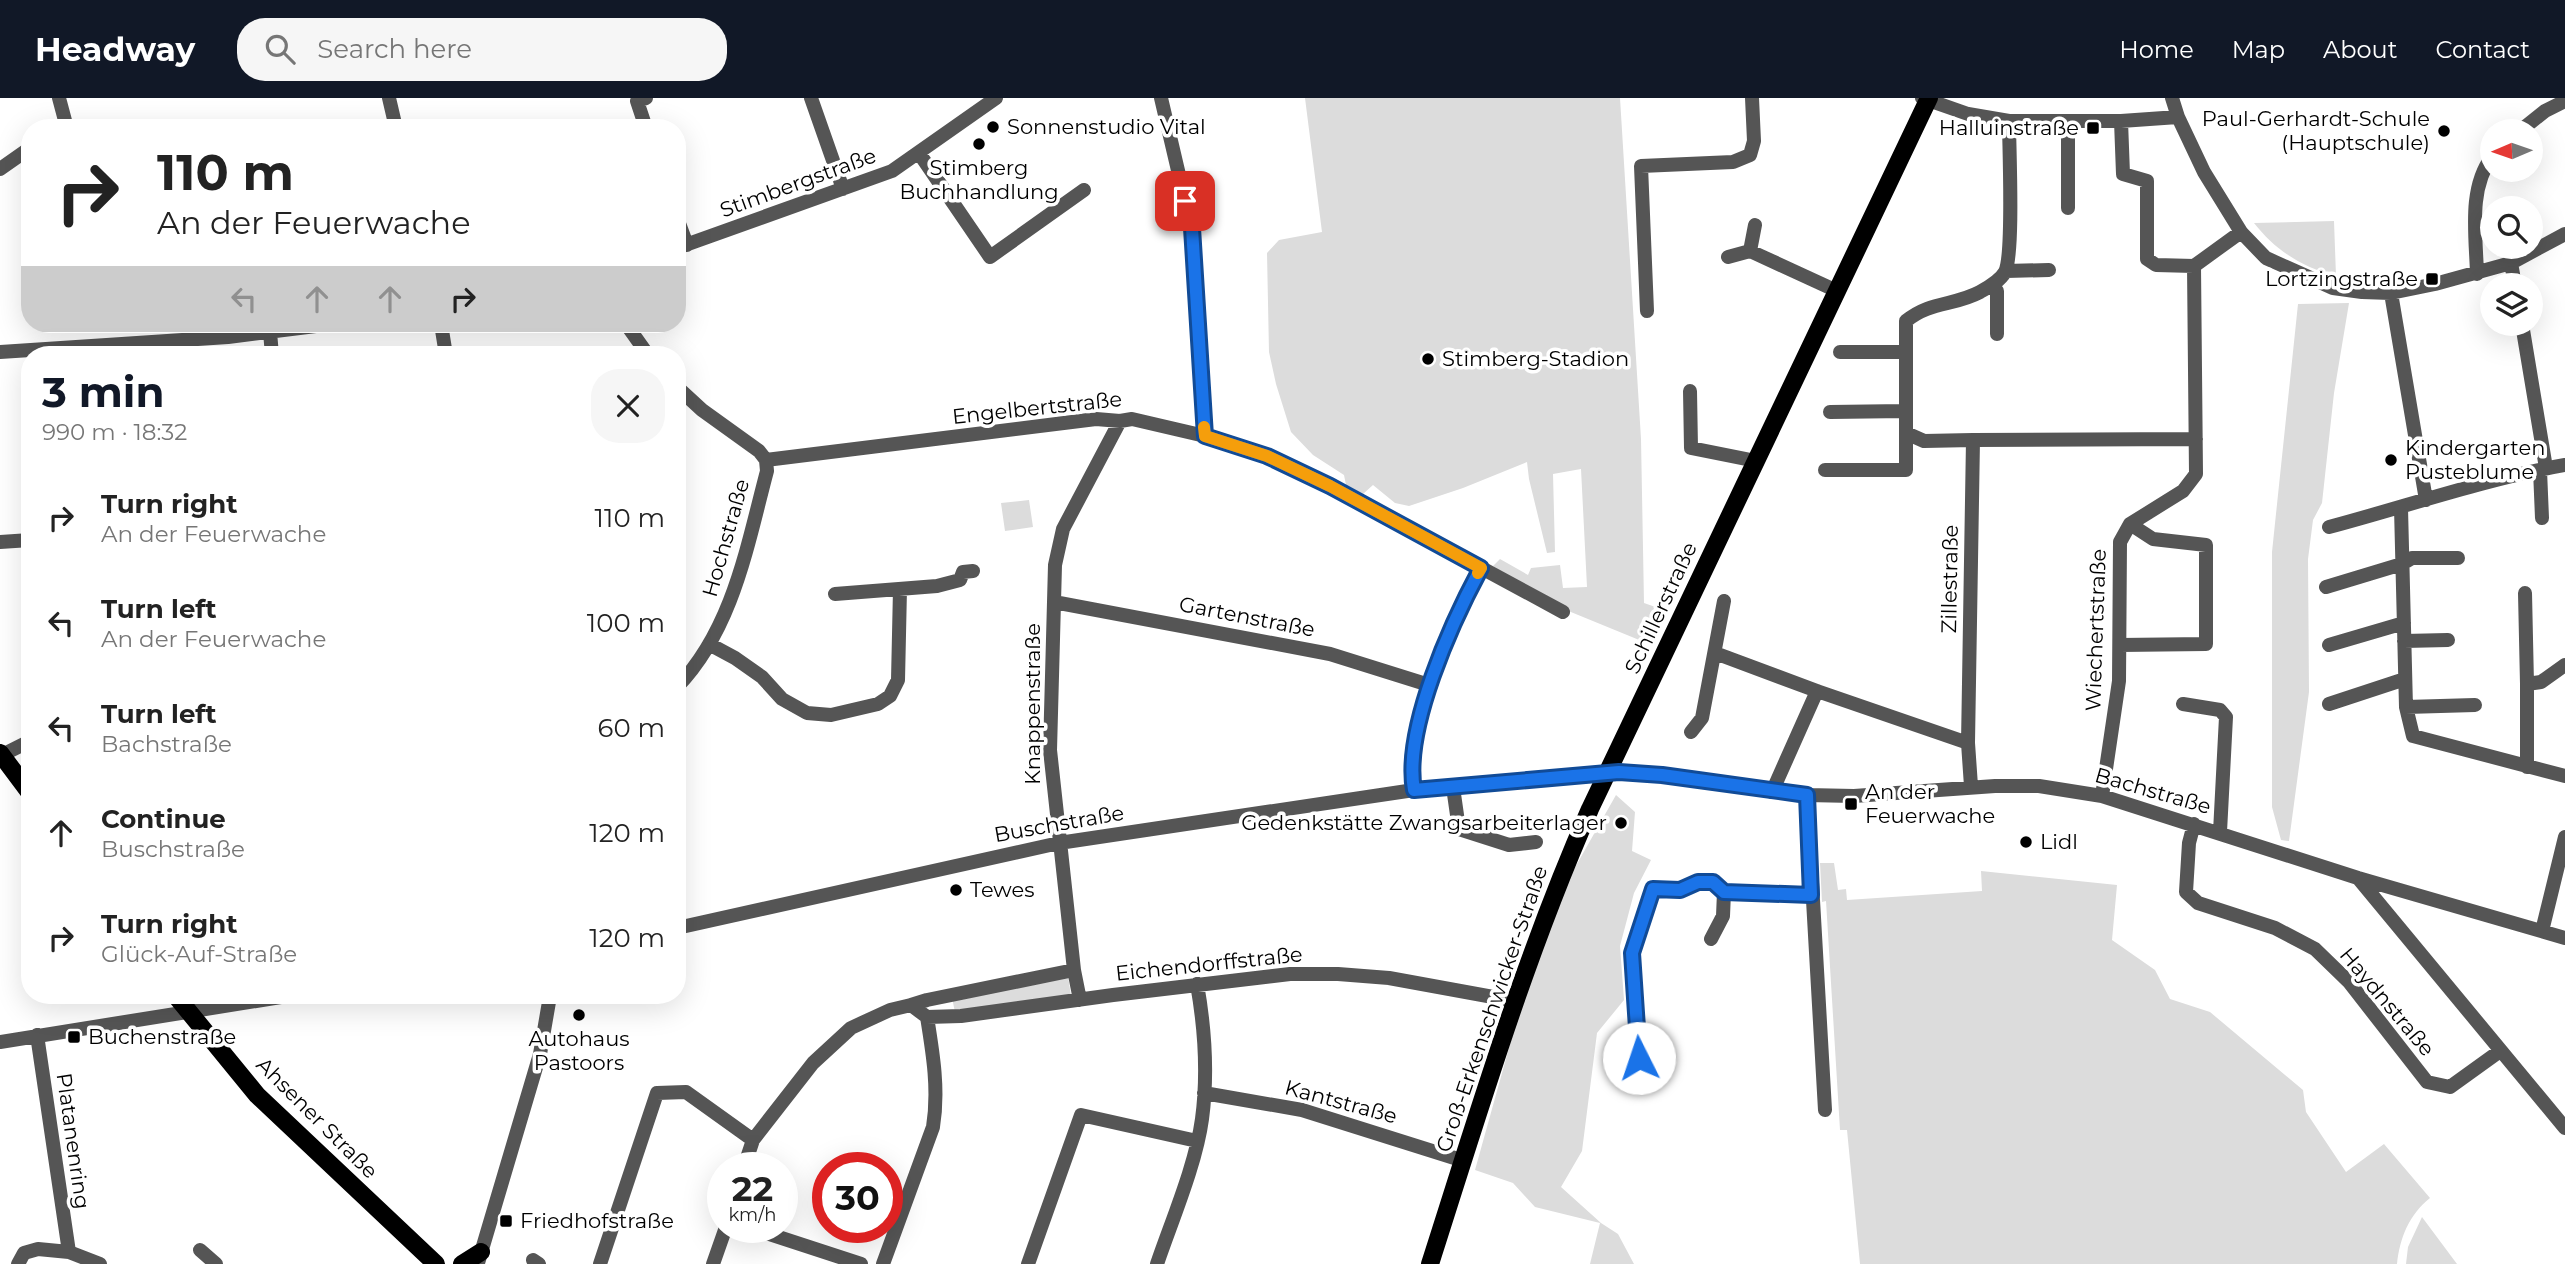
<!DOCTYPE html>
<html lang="en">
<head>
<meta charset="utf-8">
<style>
  :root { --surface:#fff; --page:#f6f6f6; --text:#222; --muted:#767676; --accent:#111827 }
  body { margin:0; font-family:Montserrat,sans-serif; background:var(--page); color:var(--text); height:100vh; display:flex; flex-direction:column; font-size:26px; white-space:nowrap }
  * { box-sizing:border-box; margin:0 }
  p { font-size:23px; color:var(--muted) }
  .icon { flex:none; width:38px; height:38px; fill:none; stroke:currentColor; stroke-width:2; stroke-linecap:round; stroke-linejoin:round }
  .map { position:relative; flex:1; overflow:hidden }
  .drawer { position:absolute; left:21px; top:248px; width:665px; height:658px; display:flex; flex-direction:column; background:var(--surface); border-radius:28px; box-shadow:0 7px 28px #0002 }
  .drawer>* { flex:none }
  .hud { position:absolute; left:21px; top:21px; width:665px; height:214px; border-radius:28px; box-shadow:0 7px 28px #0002; background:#fff; color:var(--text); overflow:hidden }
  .needle { width:46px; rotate:268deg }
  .fabs { position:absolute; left:2480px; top:21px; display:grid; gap:14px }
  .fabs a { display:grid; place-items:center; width:63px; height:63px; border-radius:50%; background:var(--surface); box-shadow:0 7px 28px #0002; font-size:35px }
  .speed { position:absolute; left:707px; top:1054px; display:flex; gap:14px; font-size:35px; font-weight:700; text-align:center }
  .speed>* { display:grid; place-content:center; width:91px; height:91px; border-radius:50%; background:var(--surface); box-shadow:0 7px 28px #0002; line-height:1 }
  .speed small { font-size:18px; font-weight:400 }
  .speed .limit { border:10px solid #d22; background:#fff; color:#111 }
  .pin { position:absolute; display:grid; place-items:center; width:60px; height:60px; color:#fff; margin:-30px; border-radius:14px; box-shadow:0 4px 10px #0006 }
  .me { position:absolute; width:77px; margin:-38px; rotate:356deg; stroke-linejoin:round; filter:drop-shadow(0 0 5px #0008) }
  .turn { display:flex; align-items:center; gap:24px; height:147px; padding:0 21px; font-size:32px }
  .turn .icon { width:91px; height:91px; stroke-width:2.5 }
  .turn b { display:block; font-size:49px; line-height:60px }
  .lanes { display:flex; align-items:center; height:66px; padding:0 21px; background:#0003; justify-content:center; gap:35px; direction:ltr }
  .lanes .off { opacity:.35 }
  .round { display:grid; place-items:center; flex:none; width:74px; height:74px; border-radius:28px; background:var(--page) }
  .summary { display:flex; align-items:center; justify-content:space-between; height:119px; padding:0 21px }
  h1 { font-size:42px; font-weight:700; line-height:52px; color:var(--accent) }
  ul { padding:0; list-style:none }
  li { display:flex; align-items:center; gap:21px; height:105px; padding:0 21px }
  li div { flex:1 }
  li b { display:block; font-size:26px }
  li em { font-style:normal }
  header { display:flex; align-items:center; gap:42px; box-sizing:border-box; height:98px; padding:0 35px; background:var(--accent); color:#fff }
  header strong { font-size:33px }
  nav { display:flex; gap:38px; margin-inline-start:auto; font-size:24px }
  .search { width:490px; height:63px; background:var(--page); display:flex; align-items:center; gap:18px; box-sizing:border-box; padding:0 24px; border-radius:28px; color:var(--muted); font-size:26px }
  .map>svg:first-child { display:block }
  .green { fill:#dcdcdc }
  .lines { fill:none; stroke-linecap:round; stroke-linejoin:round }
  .minor { stroke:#555; stroke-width:14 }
  .major { stroke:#000; stroke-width:18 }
  .route-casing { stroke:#114b97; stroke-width:18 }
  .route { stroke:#1a73e8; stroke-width:12 }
  .slow { stroke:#f59e0b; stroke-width:12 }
  .poi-dot { fill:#000; stroke:#fff; stroke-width:2.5 }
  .labels { text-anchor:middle; stroke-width:7; stroke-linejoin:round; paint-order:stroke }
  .poi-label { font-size:21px; fill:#000; stroke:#fff; text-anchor:start }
  .street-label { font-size:21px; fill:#000; stroke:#fff }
</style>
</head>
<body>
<header>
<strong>Headway</strong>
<div class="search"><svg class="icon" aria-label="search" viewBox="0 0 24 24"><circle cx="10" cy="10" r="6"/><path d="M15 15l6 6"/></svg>Search here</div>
<nav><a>Home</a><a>Map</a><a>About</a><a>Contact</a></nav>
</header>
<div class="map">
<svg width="2565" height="1166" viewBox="0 0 2565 1166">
  <rect width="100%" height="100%" fill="#fff"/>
  <path class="green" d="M1305,0h315l21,341 3,164 20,7 -15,34 -105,-43 -51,-35 7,-7 28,16 3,-7 29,-3 3,23 24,-1 -6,-118 -28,5 2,78 -8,1 -18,-74 -2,-17 -64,26 -54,18 -14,-3 -22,-18 -10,9 -17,-9 -2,-10 -31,-20 -22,-23 -15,-48 -7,-32 -2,-99 12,-13 43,-8z
    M2334,123l2,55c-34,-9 -60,-25 -82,-53z
    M2349,205l-15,90 -12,110 -9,17 -5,39 1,133 -20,149 -8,-1 -9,-33v-255l26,-248z
    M1029,402l4,27 -28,4 -4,-28z
    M1616,697l19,17 -3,39 19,9 -17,33 -14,53 4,54 -27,33 -15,118 -21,36 40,36 17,11 16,30h-44l10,-41 -65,-16 -22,-24 -38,-13 49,-176 45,-116z
    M1820,765h14l4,27 8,-1 1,11 135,-9 -1,-20 136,14 -5,55 43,30 15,29 40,13 93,78 3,22 40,60 38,-28 46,54c-21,17 -30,39 -33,66h-537l-13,-134h-7l-14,-229 -4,1z
    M1068,878l3,20 -116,16 -3,-14z
    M2422,1119l35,47h-51l2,-17z"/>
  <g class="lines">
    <path class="minor" d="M59,0l8,30
      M389,0l7,30
      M646,0l-9,3 9,27
      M811,0l32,91
      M1161,0l30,128 14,210
      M1922,0l46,16 41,7h112l57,-4
      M2172,0l6,19 26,55 37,60 25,26 67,30 29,4 29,1 44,-9 76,-21 54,-29
      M2068,23v87
      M2121,23l2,53 24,7v78l9,6 38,1
      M2520,33l25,-20 20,-10
      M919,55l71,104 94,-67
      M0,71l30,-21
      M677,120l10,27
      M1755,127l-5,26 87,40
      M677,150l215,-77 104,-73
      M1728,159l22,-6
      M2511,165l4,22
      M2006,173l43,-1
      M2477,176c-1,-38 -9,-86 15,-117
      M1992,188l5,5v43
      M2391,195l35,207
      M1647,213l-6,-145 92,-4 17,-7 4,-14 -2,-43
      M441,226l5,31
      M626,226l22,31
      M2522,226l24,144
      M270,234l2,23
      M0,254l228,-15 104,-13
      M1840,254h66
      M677,289l25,23 57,41 7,9 1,11c-20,75 -34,158 -90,216
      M1690,293l1,57 65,13
      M1830,314l75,-1
      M1906,335l18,8 49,-1 -5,303 3,43
      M1973,342l223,-1
      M766,362l330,-41 24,2 12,-2 73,17 62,20 63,30 233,126
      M1825,372h81v-149c24,-20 48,-15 74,-29 9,-5 20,-11 25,-20 9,-18 4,-125 4,-151
      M2540,372l2,48
      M2401,410l5,199 7,29 152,40
      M2329,429c79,-21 156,-48 236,-62
      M0,444l30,-2
      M2326,489l76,-23 10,-6h46
      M2525,495l2,91
      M835,496l102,-8 23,-6 3,-8 10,-1
      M1054,504l276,52 99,31
      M2404,543l44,-1
      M709,546l26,14 27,19 20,22 25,14 24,2 47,-11 12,-8 8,-16 2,-91
      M2120,547l86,-1v-99l-53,-6 -23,-15
      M2329,547l75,-22
      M1715,555l102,38 151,52
      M2183,606l37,6 6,7 -6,115
      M2329,606l76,-25
      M2406,609l69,-2
      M1691,634l11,-14 22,-117
      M2,657l28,-14
      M2527,669v-83l14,-2 24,-17
      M1453,689l6,42 50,16 27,-3
      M1414,692c-12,-62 37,-168 67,-222
      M1772,694l45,-101
      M1807,697l18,315
      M2102,698l17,-115 1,-139 10,-18 53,-33 13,-17 -2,-208 47,-34
      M2194,726l-5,19 -3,49 12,11 77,25 40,21 34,33 78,100 23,5 50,-36
      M2358,780l207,250
      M677,830l382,-85 355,-53 205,-18 43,3 145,20 47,1 141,-10h44l63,10 256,82 207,60
      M2542,833l23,-94
      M1711,841l12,-23 1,-24 87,3
      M1080,902l-6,-30 -24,-220 5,-185 8,-36 57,-108
      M911,907l16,-5 147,-30
      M37,937l32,217 31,12
      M0,944l287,-46
      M1641,986l-9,-131 21,-64h27l18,-7h15l11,10
      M1204,995l98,17 162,51
      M744,1069l9,-27 60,-77 38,-35 39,-18 21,-5 16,12 34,-1 152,-21 177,-21h48l51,4 126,23
      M748,1129l113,37
      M200,1152l16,14
      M533,1162l6,4
      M478,1165l62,-209 10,-58
      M18,1166l6,-11 14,-4 31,3
      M600,1166l57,-171 29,-1 67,48
      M713,1166l13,-37
      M883,1166l50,-137c6,-37 0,-73 -6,-110
      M1028,1166l53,-149 116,26
      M1157,1166c15,-44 39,-100 45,-145 6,-45 3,-90 -5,-135"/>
    <path class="major" d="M0,655l30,40
      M176,898l81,99 179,169
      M462,1166l19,-12
      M1430,1166c49,-153 95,-308 160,-455l339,-711"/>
  </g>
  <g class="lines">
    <g class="route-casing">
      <path id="route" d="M1185,103l7,27 13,208 62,20 63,30 151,82c-29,54 -78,161 -67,222l205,-18 43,3 145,20 4,100 -87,-3 -11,-10h-15l-18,8 -27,-1 -21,64 7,105"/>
    </g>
    <use href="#route" class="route"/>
    <path class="slow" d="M1204,329l1,9 62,20 63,30 151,82 -3,5"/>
  </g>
  <g class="poi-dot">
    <circle cx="993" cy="29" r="7"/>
    <rect x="2086" y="23" width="14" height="14" rx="3.5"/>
    <circle cx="2444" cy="33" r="7"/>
    <circle cx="979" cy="46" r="7"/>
    <rect x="2425" y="174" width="14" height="14" rx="3.5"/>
    <circle cx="1428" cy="261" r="7"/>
    <circle cx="2391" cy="362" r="7"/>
    <rect x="1844" y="699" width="14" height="14" rx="3.5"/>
    <circle cx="1621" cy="725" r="7"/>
    <circle cx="2026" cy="744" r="7"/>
    <circle cx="956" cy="792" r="7"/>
    <circle cx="579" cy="917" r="7"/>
    <rect x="67" y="932" width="14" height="14" rx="3.5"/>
    <rect x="499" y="1116" width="14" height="14" rx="3.5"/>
  </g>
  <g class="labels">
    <g class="poi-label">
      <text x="2430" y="28" text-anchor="end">Paul-Gerhardt-Schule<tspan x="2430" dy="24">(Hauptschule)</tspan></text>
      <text x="1007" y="36">Sonnenstudio Vital</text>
      <text x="2079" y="37" text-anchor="end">Halluinstraße</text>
      <text x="979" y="77" text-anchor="middle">Stimberg<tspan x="979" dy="24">Buchhandlung</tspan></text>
      <text x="2418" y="188" text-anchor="end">Lortzingstraße</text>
      <text x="1442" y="268">Stimberg-Stadion</text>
      <text x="2405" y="357">Kindergarten<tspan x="2405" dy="24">Pusteblume</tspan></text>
      <text x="1865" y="701">An der<tspan x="1865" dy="24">Feuerwache</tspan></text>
      <text x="1607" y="732" text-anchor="end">Gedenkstätte Zwangsarbeiterlager</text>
      <text x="2040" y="751">Lidl</text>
      <text x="970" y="799">Tewes</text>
      <text x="88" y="946">Buchenstraße</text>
      <text x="579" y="948" text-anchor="middle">Autohaus<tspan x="579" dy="24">Pastoors</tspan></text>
      <text x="520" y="1130">Friedhofstraße</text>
    </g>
    <g class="street-label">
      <text transform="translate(798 85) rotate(-20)" y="7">Stimbergstraße</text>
      <text transform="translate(1037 310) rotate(-6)" y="7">Engelbertstraße</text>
      <text transform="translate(726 440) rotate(-74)" y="7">Hochstraße</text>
      <text transform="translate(1950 481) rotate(-89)" y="7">Zillestraße</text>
      <text transform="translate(1661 510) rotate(-65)" y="7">Schillerstraße</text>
      <text transform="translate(1247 519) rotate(11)" y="7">Gartenstraße</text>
      <text transform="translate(2096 532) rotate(-88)" y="7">Wiechertstraße</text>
      <text transform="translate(1033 606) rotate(-90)" y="7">Knappenstraße</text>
      <text transform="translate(2153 693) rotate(16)" y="7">Bachstraße</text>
      <text transform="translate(1059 726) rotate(-10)" y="7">Buschstraße</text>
      <text transform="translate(1209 866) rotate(-6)" y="7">Eichendorffstraße</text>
      <text transform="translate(2387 904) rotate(50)" y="7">Haydnstraße</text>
      <text transform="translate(1492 911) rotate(-71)" y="7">Groß-Erkenschwicker-Straße</text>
      <text transform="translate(1341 1004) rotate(15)" y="7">Kantstraße</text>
      <text transform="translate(317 1020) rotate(45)" y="7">Ahsener Straße</text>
      <text transform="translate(73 1043) rotate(82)" y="7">Platanenring</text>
    </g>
  </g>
</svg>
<div class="fabs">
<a><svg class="needle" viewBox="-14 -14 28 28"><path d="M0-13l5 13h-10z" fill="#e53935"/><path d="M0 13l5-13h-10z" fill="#767676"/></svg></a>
<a><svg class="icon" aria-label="search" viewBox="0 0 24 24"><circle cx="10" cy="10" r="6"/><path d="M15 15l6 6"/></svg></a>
<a><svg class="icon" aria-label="layers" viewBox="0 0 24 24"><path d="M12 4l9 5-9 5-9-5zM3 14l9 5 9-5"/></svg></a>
</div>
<div class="speed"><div>22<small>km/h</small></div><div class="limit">30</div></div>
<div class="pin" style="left:1185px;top:103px;background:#d93025"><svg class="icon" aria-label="arrive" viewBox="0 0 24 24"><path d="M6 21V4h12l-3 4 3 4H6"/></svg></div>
<svg class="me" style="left:1639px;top:960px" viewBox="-20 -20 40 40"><circle r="19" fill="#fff"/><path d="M0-13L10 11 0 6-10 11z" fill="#1a73e8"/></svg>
<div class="hud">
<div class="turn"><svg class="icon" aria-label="right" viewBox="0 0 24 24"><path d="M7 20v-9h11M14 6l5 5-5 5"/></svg><div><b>110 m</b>An der Feuerwache</div></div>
<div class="lanes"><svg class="icon off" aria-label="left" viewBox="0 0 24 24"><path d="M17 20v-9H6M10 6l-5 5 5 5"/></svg><svg class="icon off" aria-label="ahead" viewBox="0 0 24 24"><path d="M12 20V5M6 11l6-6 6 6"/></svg><svg class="icon off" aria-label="ahead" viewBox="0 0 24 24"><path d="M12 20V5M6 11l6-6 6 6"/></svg><svg class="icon" aria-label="right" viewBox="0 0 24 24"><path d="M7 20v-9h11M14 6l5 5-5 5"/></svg></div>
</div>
<section class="drawer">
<div class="summary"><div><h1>3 min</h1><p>990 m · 18:32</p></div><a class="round"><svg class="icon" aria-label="close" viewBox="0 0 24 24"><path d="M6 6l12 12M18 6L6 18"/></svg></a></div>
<ul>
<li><svg class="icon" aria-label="right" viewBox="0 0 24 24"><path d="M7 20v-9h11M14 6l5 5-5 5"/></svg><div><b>Turn right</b><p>An der Feuerwache</p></div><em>110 m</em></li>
<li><svg class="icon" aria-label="left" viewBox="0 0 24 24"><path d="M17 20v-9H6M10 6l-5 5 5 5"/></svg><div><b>Turn left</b><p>An der Feuerwache</p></div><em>100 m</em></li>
<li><svg class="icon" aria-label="left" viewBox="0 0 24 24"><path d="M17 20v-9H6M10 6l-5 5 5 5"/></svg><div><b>Turn left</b><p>Bachstraße</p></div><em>60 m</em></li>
<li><svg class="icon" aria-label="ahead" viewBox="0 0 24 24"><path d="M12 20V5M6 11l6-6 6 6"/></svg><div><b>Continue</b><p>Buschstraße</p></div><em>120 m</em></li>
<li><svg class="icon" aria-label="right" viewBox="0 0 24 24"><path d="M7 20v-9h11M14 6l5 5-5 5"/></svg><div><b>Turn right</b><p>Glück-Auf-Straße</p></div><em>120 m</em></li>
</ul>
</section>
</div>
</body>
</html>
